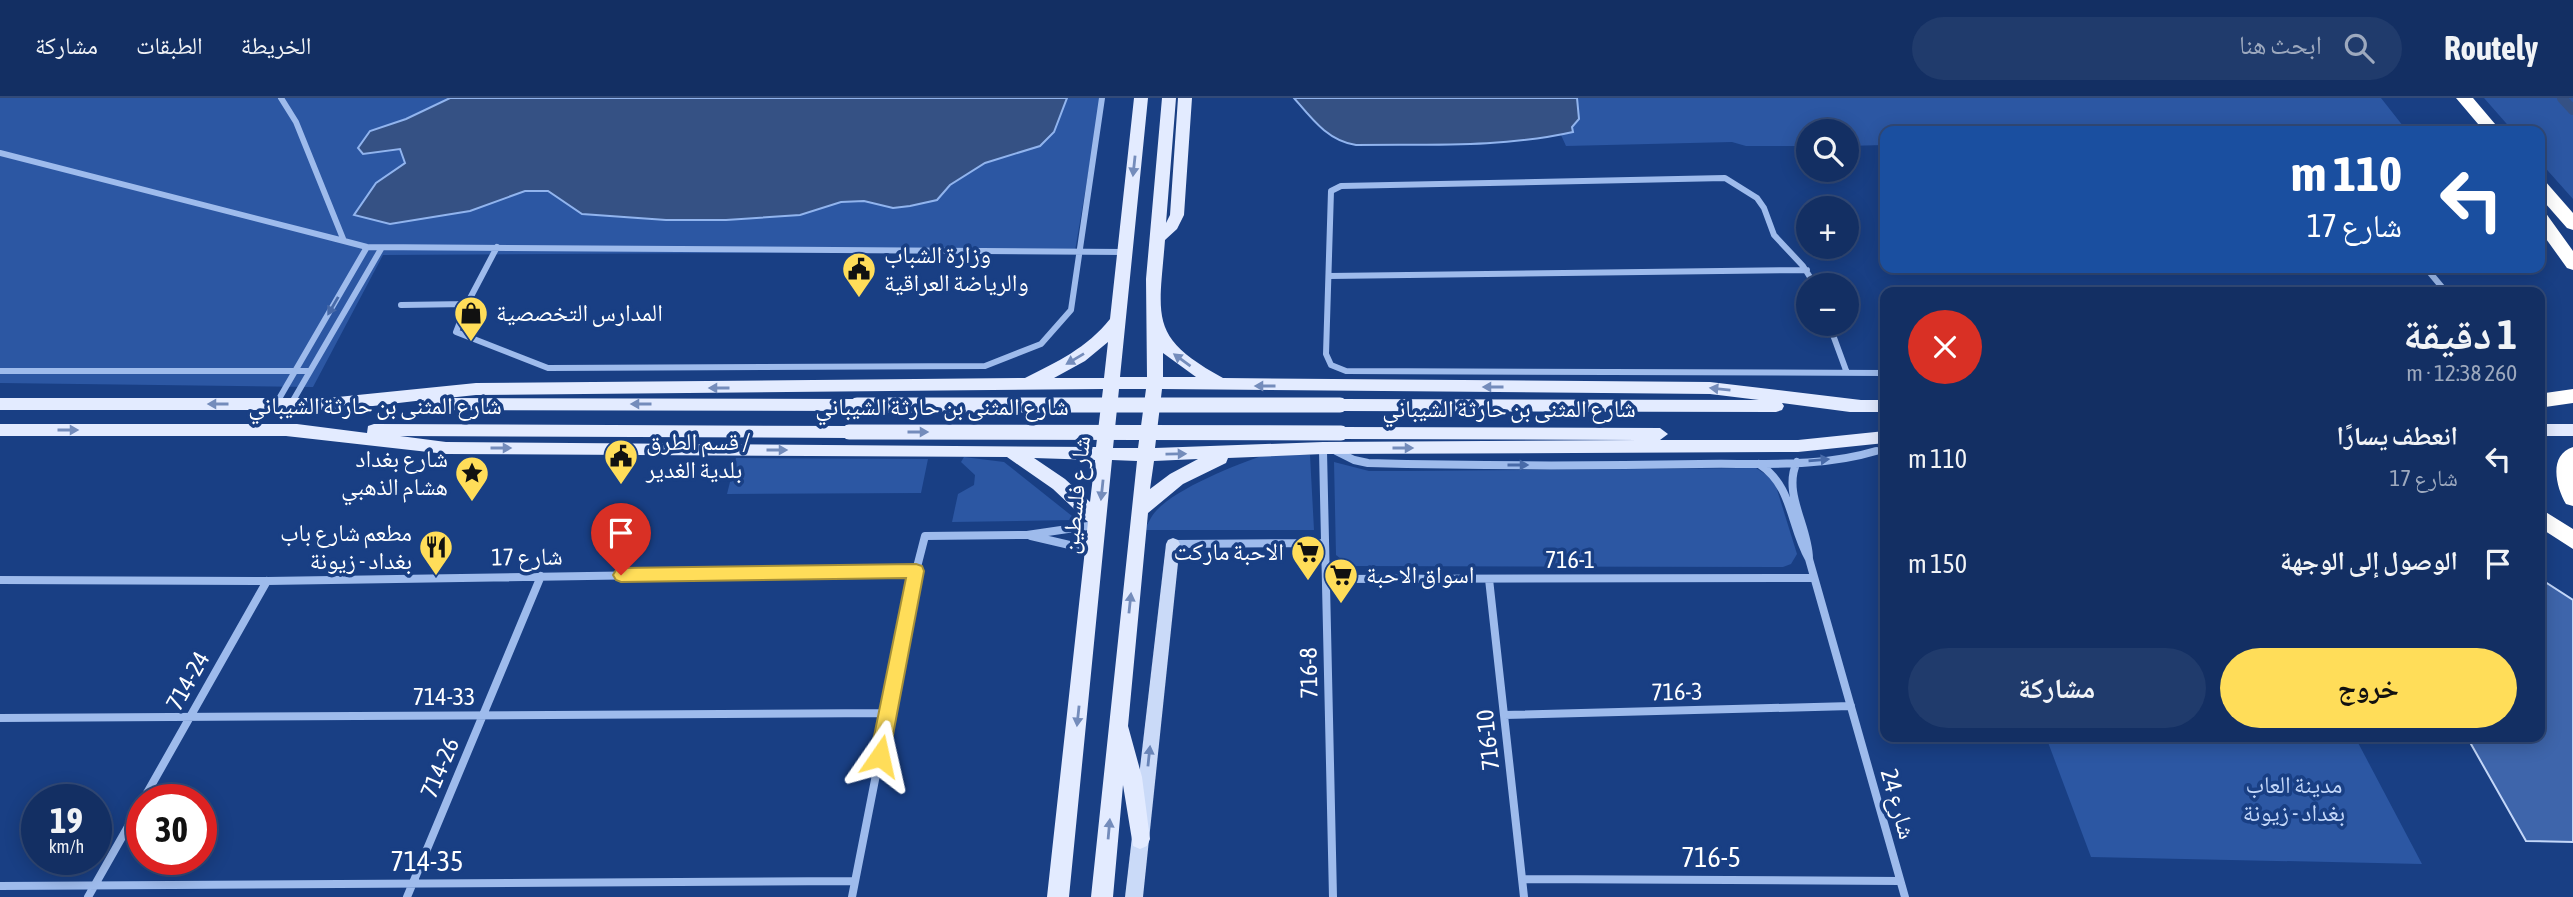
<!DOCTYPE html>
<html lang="ar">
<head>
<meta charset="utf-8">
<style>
  :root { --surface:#132f63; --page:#203b6c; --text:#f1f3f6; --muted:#9da9be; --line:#324a78; --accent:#ffdd59 }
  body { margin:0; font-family:"Asap Condensed","Noto Naskh Arabic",sans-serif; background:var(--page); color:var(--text); direction:rtl; height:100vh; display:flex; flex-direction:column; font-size:26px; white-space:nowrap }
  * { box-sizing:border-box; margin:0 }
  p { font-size:23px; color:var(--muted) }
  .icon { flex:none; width:38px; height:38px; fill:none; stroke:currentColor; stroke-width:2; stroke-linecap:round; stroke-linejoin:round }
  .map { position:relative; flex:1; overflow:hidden; direction:ltr }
  .panel { position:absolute; left:1880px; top:189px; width:665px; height:455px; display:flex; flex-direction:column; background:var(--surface); border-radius:14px; box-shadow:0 4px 18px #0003,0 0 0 2px var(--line); direction:rtl }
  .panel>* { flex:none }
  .hud { position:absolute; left:1880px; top:28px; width:665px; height:147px; border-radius:14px; box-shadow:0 4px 18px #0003,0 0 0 2px var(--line); direction:rtl; background:#1a4fa0; color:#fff; overflow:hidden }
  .tools { position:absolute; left:1796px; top:21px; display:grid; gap:14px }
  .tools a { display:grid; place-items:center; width:63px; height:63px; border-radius:50%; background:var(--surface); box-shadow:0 4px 18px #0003,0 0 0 2px var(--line); font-size:35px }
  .speed { position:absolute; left:21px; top:686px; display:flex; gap:14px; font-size:35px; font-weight:700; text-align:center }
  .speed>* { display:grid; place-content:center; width:91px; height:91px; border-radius:50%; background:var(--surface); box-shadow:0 4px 18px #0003,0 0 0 2px var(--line); line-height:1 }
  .speed small { font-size:18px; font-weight:400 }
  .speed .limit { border:10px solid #d22; background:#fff; color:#111 }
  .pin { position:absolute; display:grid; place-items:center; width:60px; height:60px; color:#fff; margin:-72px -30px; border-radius:50% 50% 50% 0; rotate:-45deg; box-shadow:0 0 7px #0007 }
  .pin .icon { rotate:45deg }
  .me { position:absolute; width:77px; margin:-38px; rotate:11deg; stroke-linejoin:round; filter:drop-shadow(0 0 5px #0008) }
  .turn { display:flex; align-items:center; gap:24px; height:147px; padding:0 28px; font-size:32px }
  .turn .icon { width:91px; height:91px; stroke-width:2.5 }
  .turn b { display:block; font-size:49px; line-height:60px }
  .round { display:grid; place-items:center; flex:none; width:74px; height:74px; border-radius:37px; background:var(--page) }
  .summary { display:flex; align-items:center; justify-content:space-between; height:119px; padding:0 28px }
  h1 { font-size:42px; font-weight:700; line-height:52px }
  .action { display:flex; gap:14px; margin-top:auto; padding:14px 28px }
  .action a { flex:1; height:80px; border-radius:42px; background:var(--accent); color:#111; font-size:28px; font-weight:700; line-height:80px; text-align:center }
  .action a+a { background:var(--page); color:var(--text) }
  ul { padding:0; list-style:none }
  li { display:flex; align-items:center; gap:21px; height:105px; padding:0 28px }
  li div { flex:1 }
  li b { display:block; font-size:26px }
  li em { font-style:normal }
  header { display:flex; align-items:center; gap:42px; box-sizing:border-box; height:98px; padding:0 35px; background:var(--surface); border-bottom:2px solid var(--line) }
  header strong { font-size:33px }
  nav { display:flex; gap:38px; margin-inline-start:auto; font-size:24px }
  .search { width:490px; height:63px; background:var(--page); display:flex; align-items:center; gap:18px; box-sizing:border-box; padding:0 24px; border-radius:38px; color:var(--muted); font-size:26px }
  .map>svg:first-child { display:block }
  .green { fill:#2c57a3 }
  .water { fill:#355184; stroke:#91b4ee; stroke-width:2 }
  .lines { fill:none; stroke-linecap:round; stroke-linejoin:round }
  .canal { stroke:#355184; stroke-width:10 }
  .building { fill:#3e65ab; stroke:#c3d7f9; stroke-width:2 }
  .street-far1 { stroke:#9ebbec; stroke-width:6 }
  .street { stroke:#9ebbec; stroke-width:8 }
  .secondary { fill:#cadaf8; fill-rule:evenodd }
  .primary { fill:#e3ebff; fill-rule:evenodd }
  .highway { fill:#fff; fill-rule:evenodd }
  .primary-bridge { stroke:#e3ebff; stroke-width:15 }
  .oneway { fill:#748cbb }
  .oneway2 { fill:#486aa8 }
  .oneway3 { fill:#6985b8 }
  .route { fill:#ffdd59; stroke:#a6903a; stroke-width:2 }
  .labels { text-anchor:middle; stroke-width:7; stroke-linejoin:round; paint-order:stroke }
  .poi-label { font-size:24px; fill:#fff; stroke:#193f84; text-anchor:start }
  .street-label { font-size:24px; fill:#fff; stroke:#193f84 }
  .park-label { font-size:24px; fill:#c3d7f9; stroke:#193f84 }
  .near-street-label { font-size:28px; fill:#fff; stroke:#193f84 }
</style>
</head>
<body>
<header>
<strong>Routely</strong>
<div class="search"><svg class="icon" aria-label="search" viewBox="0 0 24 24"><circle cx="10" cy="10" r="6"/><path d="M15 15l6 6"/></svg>ابحث هنا</div>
<nav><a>الخريطة</a><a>الطبقات</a><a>مشاركة</a></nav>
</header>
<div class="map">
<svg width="2573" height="799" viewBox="0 0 2573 799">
  <rect width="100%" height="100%" fill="#193f84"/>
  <path class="green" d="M0,0h1101l-26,153 -692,4 -70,132 -313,-4z
    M1577,0h804l26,33h-522v14l-39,1v-15h-38v15h-62l-14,-4 -166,4 -5,-11 12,-3 -1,-5 7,-8z
    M2484,0h89v101l-34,-38v-30h-26z
    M1265,357h45l4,75h-170c4,-6 7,-14 12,-19 19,-22 81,-47 109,-56z
    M964,359l40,5 68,54v4l-120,2 6,-28 16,-9 1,-10 -14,-13z
    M736,360l192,1 -7,34 -194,1z
    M1334,364l35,9h39l348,-3 18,12 23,74 -6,10 -8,3 -433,-1 -14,-11z
    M2046,639h309l67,127 -331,-7z"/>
  <path class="water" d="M450,0h617l-13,34 -14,14 -55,17 -35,22 -13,15 -27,6 -17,2 -29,-7 -23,1 -41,13 -74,5h-60l-84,-6 -34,-23h-23l-55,20 -80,13 -36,-9 22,-32 29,-20 -5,-14 -37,5 -5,-6 12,-17 36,-12z
    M1294,0h283l2,21 -7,8 1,5c-71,16 -145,12 -217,13 -28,-4 -44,-26 -62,-47z"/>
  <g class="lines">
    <path class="canal" d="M2562,0l11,12"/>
  </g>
  <path class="building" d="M2539,480l34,22v242l-47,-1 -59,-104h72z"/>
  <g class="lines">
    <path class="street-far1" d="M281,0l15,24 48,119 23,6 757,5
      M0,55l344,88
      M2426,170l20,24
      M1329,178l478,-6
      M1815,187l-12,-19 -29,-31 -10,-27 -7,-10 -32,-20 -384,8 -10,5 -5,163 5,11 15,6 539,2
      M467,206l30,-57
      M401,207l66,-1 -11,28 92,36 437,-2 56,-22 30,-34 31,-212
      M1829,226l18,49
      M0,273h310
      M276,306l91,-157
      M291,306l90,-155
      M1323,350v5
      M1334,352l5,3
      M1870,355l15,-5"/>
    <path class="street" d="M1323,353l10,446
      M1336,353l18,9 14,3c111,3 221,3 332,1 58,-1 120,4 176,-13
      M1797,364c-15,31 12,65 12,97l96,338
      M1759,366c34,22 31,62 50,95
      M1031,438l60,14
      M1173,446l152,-1
      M1326,481l488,-1
      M1489,481l35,318
      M0,482l267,1 649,-10 9,-35 102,-1 68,-10
      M1504,617l347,-9
      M0,620l888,-5
      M143,702l124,-219
      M1522,781l378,2
      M0,788l855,-5
      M88,799l54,-95
      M407,799l134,-321
      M852,799l64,-326"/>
    <path class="secondary" d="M1173,440l5,2 2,4 -37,353h-18l41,-353 2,-4z"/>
    <path class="primary" d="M1134,0h14l-28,279h27l-1,-98 16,-181h14l-10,125 4,-8 8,-117h14l-8,117 -7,14 -12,11c-6,78 -17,97 58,138l487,4 151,18h24v12h-35l-68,-9 2,3 -2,4 -6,2 -436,-1 -8,-6 8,-6 419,1 -49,-6 -548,-5 -7,59 168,-6 316,-2 -298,-1 -8,-6 8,-6 319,1 8,6 -8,6h138l87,-9v12l-87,9 -475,2 -95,4 -2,5 -43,21 -35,29 -20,213 14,51 8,62 -3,7 -7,3 -7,-3 -10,-61 -10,112h-22l46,-436 -25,-1 -43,437h-22l41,-375 -35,-33 -46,-32 -561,-3 -160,-18h-286v-12h297l70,9 1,-7 6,-2 475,2 8,6 -8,6 -449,-2 46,6 650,5 7,-58 -627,6 -29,3 410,1 8,6 -8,6 -427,-1 -6,-2 -2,-4 2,-4 -85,10h-339v-12h328l148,-15 549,-5c32,-16 62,-30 85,-59zM1108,244l-4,36h-50l31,-17zM1163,255l33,24h-33zM1119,291h27l-8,59h-25zM1034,360l61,2 -5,42 -25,-23zM1198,361l-28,15 -20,15 4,-28z
      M2539,326h34v12h-34z"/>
    <path class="highway" d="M2456,0h17l28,33h-17z
      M2539,82l6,1 28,32v17l-6,-2 -28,-32z
      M2539,112l6,2 28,39v19l-6,-2 -28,-39z
      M2573,291v14l-34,5v-14z
      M2573,349v59l-7,-2c-10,-17 -18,-49 7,-57z
      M2539,410l34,21v20l-34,-22z"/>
    <path class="primary-bridge" d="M857,307h483
      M849,334l492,1"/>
  </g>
  <defs><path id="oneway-solid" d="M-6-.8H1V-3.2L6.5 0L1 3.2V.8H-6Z" transform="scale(1.75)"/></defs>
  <g class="oneway">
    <use href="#oneway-solid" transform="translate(1134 68) rotate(96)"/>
    <use href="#oneway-solid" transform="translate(1075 261) rotate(149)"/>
    <use href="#oneway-solid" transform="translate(1182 262) rotate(-144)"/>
    <use href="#oneway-solid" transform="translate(1265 288) rotate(-180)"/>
    <use href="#oneway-solid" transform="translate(1493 289) rotate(-180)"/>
    <use href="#oneway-solid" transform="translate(719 290) rotate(180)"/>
    <use href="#oneway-solid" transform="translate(1720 291) rotate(-174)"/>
    <use href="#oneway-solid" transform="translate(218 306) rotate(180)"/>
    <use href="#oneway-solid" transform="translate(641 306) rotate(-180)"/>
    <use href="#oneway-solid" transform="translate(68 332)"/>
    <use href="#oneway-solid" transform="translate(918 334)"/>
    <use href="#oneway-solid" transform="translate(501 350)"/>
    <use href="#oneway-solid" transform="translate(1403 350)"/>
    <use href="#oneway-solid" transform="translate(777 352)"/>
    <use href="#oneway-solid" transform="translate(1176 356) rotate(-1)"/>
    <use href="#oneway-solid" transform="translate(1102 392) rotate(96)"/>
    <use href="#oneway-solid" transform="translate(1130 505) rotate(-84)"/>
    <use href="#oneway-solid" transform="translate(1078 618) rotate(96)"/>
    <use href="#oneway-solid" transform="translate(1109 731) rotate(-85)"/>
  </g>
  <g class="oneway2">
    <use href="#oneway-solid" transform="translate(333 208) rotate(120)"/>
    <use href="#oneway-solid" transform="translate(1819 362) rotate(-5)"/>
    <use href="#oneway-solid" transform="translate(1518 367)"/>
  </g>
  <use class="oneway3" href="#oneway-solid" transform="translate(1149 658) rotate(-84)"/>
  <path class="route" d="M916,466l6,2 2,5 -35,185 -3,5 -6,3 -7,-3 -3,-5 36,-178 -285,4 -5,-2 -3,-5 3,-5 5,-2z"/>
  <defs>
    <g id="civic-pin" transform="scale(1.75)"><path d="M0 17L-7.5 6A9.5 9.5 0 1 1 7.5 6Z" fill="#ffdd59" stroke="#193f84"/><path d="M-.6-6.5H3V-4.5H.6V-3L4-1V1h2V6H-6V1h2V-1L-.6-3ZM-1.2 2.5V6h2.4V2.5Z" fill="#111"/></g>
    <g id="shop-pin" transform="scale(1.75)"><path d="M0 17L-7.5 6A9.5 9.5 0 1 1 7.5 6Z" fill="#ffdd59" stroke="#193f84"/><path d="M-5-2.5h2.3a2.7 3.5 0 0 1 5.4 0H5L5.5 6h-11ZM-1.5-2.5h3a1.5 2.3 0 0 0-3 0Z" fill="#111"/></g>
    <g id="sight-pin" transform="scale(1.75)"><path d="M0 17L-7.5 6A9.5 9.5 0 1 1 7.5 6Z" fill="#ffdd59" stroke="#193f84"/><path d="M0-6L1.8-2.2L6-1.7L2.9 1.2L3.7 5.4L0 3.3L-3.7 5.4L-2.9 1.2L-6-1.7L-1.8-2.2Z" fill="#111"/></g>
    <g id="restaurant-pin" transform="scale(1.75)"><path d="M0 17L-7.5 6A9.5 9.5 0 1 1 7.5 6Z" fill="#ffdd59" stroke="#193f84"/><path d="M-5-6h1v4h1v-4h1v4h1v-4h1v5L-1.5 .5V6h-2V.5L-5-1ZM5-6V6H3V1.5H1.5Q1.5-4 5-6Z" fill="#111"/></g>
    <g id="supermarket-pin" transform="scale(1.75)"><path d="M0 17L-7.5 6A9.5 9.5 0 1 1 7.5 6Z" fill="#ffdd59" stroke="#193f84"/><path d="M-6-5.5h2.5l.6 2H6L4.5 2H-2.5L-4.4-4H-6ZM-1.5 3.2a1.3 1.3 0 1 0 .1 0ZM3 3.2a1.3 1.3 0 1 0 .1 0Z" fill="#111"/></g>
  </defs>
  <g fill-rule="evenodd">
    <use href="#civic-pin" x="859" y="171"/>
    <use href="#shop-pin" x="471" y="215"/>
    <use href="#civic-pin" x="621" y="358"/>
    <use href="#sight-pin" x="472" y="375"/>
    <use href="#restaurant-pin" x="436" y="449"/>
    <use href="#supermarket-pin" x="1308" y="454"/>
    <use href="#supermarket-pin" x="1341" y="477"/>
  </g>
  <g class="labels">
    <g class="poi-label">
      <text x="884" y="165">وزارة الشباب<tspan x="884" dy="28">والرياضة العراقية</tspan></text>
      <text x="496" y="223">المدارس التخصصية</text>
      <text x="646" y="352">قسم الطرق /<tspan x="646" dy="28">بلدية الغدير</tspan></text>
      <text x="448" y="369" text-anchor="end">شارع بغداد<tspan x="448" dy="28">هشام الذهبي</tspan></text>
      <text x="412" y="443" text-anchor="end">مطعم شارع باب<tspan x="412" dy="28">بغداد - زيونة</tspan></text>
      <text x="1284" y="462" text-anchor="end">الاحبة ماركت</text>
      <text x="1366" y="485">اسواق الاحبة</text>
    </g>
    <g class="street-label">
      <text x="375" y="316">شارع المثنى بن حارثة الشيباني</text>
      <text x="942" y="317">شارع المثنى بن حارثة الشيباني</text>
      <text x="1509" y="319">شارع المثنى بن حارثة الشيباني</text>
      <text transform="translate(1076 397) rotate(-84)" y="8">شارع فلسطين</text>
      <text transform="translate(527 459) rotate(-1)" y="8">شارع 17</text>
      <text x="1570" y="470">716-1</text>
      <text transform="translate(1309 575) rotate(-91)" y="8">716-8</text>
      <text transform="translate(188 583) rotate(-61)" y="8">714-24</text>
      <text transform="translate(1677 594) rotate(-1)" y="8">716-3</text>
      <text x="444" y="607">714-33</text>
      <text transform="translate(1488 642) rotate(-96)" y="8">716-10</text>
      <text transform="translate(440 670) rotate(-67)" y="8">714-26</text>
      <text transform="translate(1898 706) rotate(74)" y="8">شارع 24</text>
    </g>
    <g class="park-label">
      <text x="2294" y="695">مدينة العاب<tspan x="2294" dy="28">بغداد - زيونة</tspan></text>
    </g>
    <g class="near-street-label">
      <text x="1711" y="769">716-5</text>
      <text x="427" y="773">714-35</text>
    </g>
  </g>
</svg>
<div class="tools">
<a><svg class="icon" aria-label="search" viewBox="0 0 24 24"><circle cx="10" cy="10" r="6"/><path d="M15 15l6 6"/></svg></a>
<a>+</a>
<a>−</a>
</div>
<div class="speed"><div>19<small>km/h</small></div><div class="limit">30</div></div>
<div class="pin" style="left:621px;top:477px;background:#d93025"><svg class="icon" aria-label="arrive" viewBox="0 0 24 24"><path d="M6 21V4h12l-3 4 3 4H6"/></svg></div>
<svg class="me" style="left:880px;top:658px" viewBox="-20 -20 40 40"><path d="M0-17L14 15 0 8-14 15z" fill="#ffdd59" stroke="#fff" stroke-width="4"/></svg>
<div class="hud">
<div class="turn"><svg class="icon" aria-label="left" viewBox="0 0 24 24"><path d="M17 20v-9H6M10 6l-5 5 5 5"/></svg><div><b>110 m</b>شارع 17</div></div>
</div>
<section class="panel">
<div class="summary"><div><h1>1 دقيقة</h1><p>260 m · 12:38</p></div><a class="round" style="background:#d93025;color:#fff"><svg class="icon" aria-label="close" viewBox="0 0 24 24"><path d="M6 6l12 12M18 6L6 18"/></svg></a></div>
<ul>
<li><svg class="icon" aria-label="left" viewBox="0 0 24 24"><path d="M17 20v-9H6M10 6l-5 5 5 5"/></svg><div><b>انعطف يسارًا</b><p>شارع 17</p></div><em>110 m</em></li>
<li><svg class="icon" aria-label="arrive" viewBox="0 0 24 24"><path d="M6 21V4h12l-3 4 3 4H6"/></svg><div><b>الوصول إلى الوجهة</b></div><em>150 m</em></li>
</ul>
<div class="action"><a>خروج</a><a>مشاركة</a></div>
</section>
</div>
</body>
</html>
